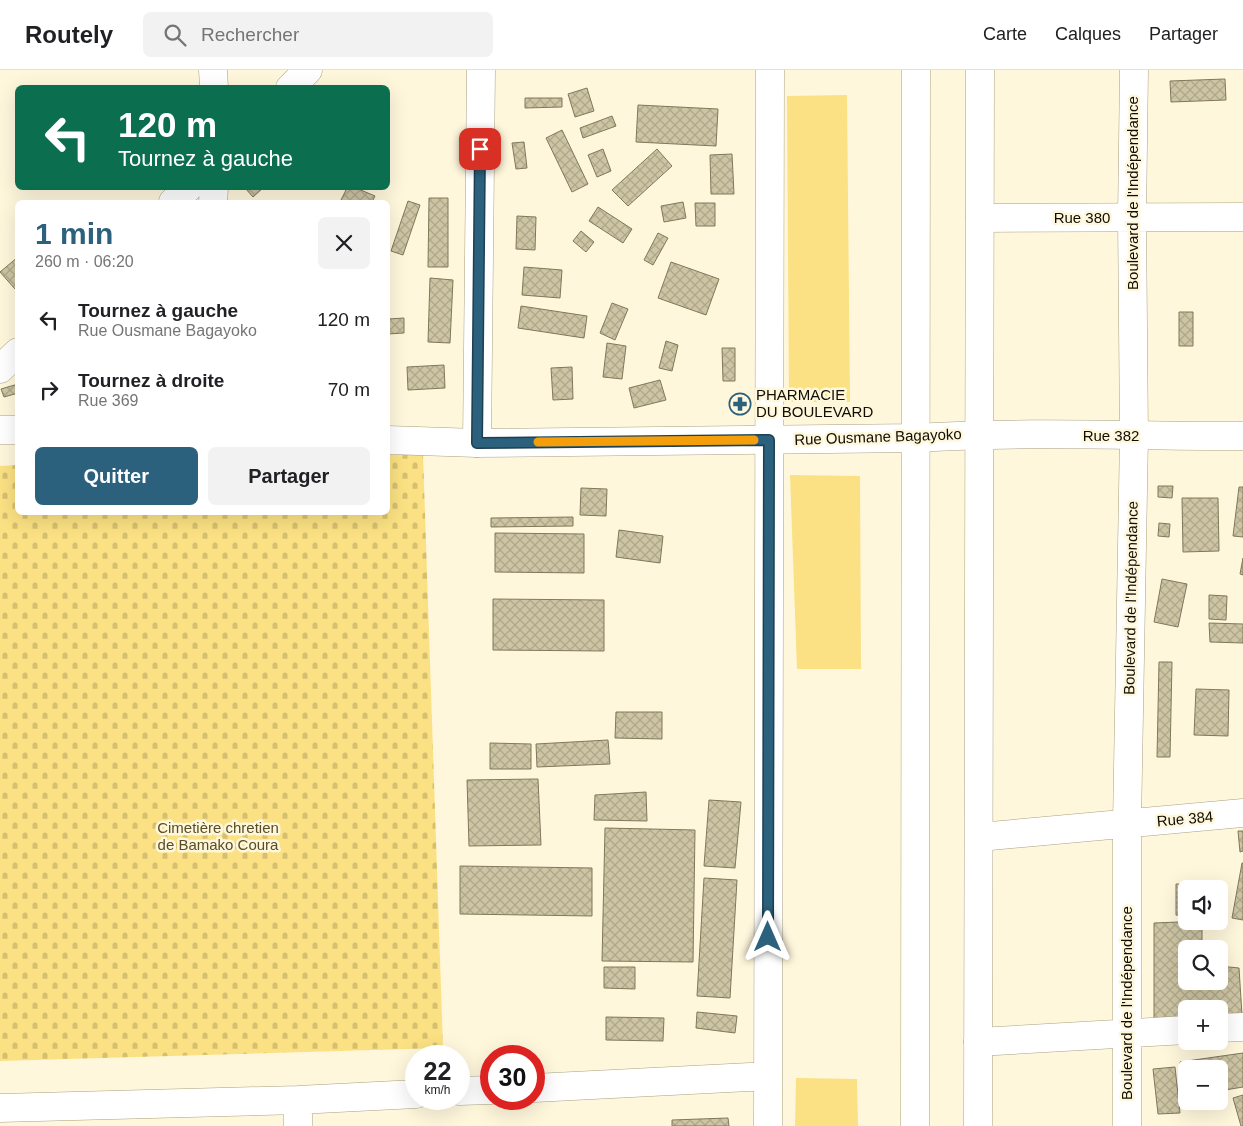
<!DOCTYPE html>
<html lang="fr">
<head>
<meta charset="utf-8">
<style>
  :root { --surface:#fff; --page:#f2f2f2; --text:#202124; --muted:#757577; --line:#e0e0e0; --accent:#2c617d }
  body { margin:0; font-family:Helvetica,sans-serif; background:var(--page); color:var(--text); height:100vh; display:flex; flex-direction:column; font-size:19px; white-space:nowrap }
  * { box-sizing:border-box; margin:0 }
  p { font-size:16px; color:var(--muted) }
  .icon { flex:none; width:28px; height:28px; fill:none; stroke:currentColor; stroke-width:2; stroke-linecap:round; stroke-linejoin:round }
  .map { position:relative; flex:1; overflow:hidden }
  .side { position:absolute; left:15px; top:130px; width:375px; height:315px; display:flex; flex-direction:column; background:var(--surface); border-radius:8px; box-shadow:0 5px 20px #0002 }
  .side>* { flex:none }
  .banner { position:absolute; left:15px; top:15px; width:375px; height:105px; border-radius:8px; box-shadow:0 5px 20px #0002; background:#0b6e4f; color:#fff; overflow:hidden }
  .buttons { position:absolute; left:1178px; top:810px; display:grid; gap:10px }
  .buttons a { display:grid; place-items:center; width:50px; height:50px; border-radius:8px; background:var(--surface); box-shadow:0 5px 20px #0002; font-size:25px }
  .speed { position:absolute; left:405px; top:975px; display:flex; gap:10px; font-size:25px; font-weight:700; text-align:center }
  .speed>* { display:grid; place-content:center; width:65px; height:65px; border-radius:50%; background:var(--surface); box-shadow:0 5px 20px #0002; line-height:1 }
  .speed small { font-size:12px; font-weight:400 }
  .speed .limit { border:8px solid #d22; background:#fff; color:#111 }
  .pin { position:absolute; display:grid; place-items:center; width:42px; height:42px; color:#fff; margin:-21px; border-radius:10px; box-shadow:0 2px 8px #0006 }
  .me { position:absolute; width:55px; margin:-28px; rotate:0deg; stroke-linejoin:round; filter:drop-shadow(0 0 4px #0008) }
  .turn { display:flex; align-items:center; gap:18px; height:105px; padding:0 20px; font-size:22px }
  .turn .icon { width:65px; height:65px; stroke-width:2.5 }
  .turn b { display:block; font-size:35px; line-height:42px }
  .round { display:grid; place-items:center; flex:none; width:52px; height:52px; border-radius:8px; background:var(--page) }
  .overview { display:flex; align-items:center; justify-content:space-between; height:85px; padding:0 20px }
  h1 { font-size:30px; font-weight:700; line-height:38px; color:var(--accent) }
  .action { display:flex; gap:10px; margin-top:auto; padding:10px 20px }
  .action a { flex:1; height:58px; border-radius:8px; background:var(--accent); color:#fff; font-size:20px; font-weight:700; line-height:58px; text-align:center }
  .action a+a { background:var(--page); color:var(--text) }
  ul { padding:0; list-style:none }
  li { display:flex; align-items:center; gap:15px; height:70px; padding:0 20px }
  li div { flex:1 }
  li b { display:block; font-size:19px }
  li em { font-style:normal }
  header { display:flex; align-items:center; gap:30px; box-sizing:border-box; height:70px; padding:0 25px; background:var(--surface); border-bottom:1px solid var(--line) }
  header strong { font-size:24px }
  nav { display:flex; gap:28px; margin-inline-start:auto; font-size:18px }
  .search { width:350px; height:45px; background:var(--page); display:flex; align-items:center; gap:12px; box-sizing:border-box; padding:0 18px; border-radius:8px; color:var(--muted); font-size:19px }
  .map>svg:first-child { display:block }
  .green { fill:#fbe183 }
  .cemetery { fill:url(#cemetery-stones) }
  .building { fill:url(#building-cross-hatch); stroke:#81785a }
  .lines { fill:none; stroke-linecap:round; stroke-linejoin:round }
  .street-casing { stroke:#aaa180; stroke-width:29 }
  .secondary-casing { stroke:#aaa180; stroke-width:29 }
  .highway-casing { stroke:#aaa180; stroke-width:29 }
  .street { stroke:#fff; stroke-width:28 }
  .secondary { stroke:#fff; stroke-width:28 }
  .highway { stroke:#fff; stroke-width:28 }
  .route-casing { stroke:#1d3f51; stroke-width:12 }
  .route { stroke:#2c617d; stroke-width:9 }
  .slow { stroke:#f59e0b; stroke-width:9 }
  .labels { text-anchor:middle; stroke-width:5; stroke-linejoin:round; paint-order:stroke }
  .street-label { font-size:15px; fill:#110d03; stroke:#fff7dc }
  .poi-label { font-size:15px; fill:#110d03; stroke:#fff7dc; text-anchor:start }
  .park-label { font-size:15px; fill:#584d24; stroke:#fff7dc }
</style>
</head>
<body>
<header>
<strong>Routely</strong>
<div class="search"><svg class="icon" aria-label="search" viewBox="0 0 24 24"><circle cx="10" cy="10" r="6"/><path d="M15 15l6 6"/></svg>Rechercher</div>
<nav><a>Carte</a><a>Calques</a><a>Partager</a></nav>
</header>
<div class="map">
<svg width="1243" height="1056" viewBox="0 0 1243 1056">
  <defs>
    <pattern id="cemetery-stones" width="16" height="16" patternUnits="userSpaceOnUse" patternTransform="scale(1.25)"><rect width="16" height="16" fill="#fbe183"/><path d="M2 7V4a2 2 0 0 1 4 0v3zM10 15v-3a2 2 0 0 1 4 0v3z" fill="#d6c070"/></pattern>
    <pattern id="building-cross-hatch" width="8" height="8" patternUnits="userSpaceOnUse" patternTransform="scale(1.25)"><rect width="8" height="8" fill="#cdc4a3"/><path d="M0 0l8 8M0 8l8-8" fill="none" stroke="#afa78b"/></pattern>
  </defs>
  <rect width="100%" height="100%" fill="#fff7dc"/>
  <path class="green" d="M847,25l3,307h-61l-2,-306z
    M790,405l70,1 1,193h-64z
    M796,1008l61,1 1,47h-63z"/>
  <path class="cemetery" d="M423,384l20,594 -443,13v-595l17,-1 1,47h370v-57z"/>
  <path class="building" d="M1225,9l1,21 -55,2 -1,-21z
    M587,18l7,23 -19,6 -7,-23z
    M525,28h37v9l-37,1z
    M638,35l80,4 -2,37 -80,-4z
    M612,46l4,10 -33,12 -3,-10z
    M562,60l26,54 -16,8 -26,-54z
    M524,72l3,26 -11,1 -4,-26z
    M603,79l8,22 -14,6 -9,-22z
    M657,79l15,17 -44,40 -16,-16z
    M732,84l2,40h-23l-1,-39z
    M245,118h18l-10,9z
    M347,118h9l19,8 -3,6h-32z
    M429,128h19v69h-20z
    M408,131l12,4 -17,50 -12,-4z
    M683,132l3,16 -22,4 -3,-16z
    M695,133h20v23h-19z
    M598,137l34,22 -9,14 -34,-22z
    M517,146l19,1 -1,33 -19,-1z
    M581,161l13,11 -8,10 -13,-11z
    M658,163l10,5 -15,27 -9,-5z
    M18,187v30l-3,2 -15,-17z
    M671,192l48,17 -13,36 -48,-17z
    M524,197l38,3 -2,28 -38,-3z
    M430,208l23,2 -3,63 -22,-1z
    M612,233l16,6 -13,31 -15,-7z
    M521,236l66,10 -3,22 -66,-10z
    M1179,242h14v34h-14z
    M404,248v15l-16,1v-15z
    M666,271l12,4 -6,26 -13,-3z
    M607,273l19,3 -4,33 -19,-2z
    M722,278h13v33h-12z
    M444,295l1,23 -37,2 -1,-23z
    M572,297l1,32 -20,1 -2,-32z
    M660,310l6,20 -32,8 -5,-20z
    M18,314v9l-14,4 -3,-8z
    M1158,416h15l-1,12 -14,-1z
    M1239,417h4v50l-10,-1z
    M581,418l26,1 -1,27 -26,-1z
    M1182,428h36l1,53 -36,1z
    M573,447v9l-82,1v-9z
    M1159,453l11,1 -1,13 -11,-1z
    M619,460l44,6 -3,27 -44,-6z
    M495,463l89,1v39l-89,-1z
    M1243,488v17l-3,-1z
    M1162,509l25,5 -9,43 -24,-5z
    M1209,525l18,1 -1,24 -17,-1z
    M493,529l111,1v51l-111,-1z
    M1209,553l34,1v19l-33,-1z
    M1159,592h13l-2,95h-13z
    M1196,619l33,1 -1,46 -34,-1z
    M616,642h46v27l-47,-1z
    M608,670l2,24 -73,3 -1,-23z
    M490,673l41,1v25h-41z
    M538,709l3,66 -72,1 -2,-66z
    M646,722l1,29 -53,-1 1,-25z
    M709,730l32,2 -6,66 -31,-2z
    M605,758l90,2 -2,132 -91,-1z
    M1238,761h5v20l-3,1z
    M1242,793h1v57l-11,-2z
    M460,796l132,2v48l-132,-2z
    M704,808l33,2 -7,118 -33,-2z
    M1176,814l48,1v31h-5v-27h-33v27l-10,-1z
    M1202,851v28h-16v32h33v-15l20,2 3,47 -23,1v-7h-33v8l-32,1v-95z
    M604,897h31v22l-31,-1z
    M697,942l40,4 -2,17 -39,-5z
    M606,947l58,1 -1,23 -57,-1z
    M1243,983v34l-24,4v-22h-33v26l-2,1 -4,-34z
    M1175,997l5,46 -22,1 -5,-45z
    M1243,1025v31h-2l-8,-28z
    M728,1048l1,8h-57v-6z"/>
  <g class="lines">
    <g class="street-casing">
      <path id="street" d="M213,0l1,18
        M290,18l18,-18
        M173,132l15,-14
        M213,132l1,-14
        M980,148l263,-1
        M0,299l18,-17
        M477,373l4,-373
        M979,767l264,-24
        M1219,958l24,-1
        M978,972l208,-12
        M534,1018l233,-12
        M459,1021l32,-1
        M0,1038l298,-8 118,-6
        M298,1056v-26
        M768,1056l2,-1056
        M1127,1056v-302l7,-388 -2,-218 2,-148"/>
    </g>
    <g class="secondary-casing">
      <path id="secondary" d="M0,360h18
        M388,370l89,3 439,-5c108,-7 218,-2 327,-2"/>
    </g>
    <g class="highway-casing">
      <path id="highway" d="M915,1056l1,-1056
        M978,1056l2,-1056"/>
    </g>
    <use href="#street" class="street"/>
    <use href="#secondary" class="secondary"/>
    <use href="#highway" class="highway"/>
  </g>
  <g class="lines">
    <g class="route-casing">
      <path id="route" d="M480,79l-3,294 292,-3 -1,497"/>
    </g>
    <use href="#route" class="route"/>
    <path class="slow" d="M538,372l216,-2"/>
  </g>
  <defs>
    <g id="pharmacy-ring" transform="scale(1.125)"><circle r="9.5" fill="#fff7dc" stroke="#2c617d" stroke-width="1.5"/><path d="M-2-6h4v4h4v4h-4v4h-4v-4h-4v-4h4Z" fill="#2c617d"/></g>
  </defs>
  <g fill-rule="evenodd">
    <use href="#pharmacy-ring" x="740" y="334"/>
  </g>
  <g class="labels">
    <g class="street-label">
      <text transform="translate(1133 123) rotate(-90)" y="5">Boulevard de l'Indépendance</text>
      <text x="1082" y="153">Rue 380</text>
      <text x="1111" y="371">Rue 382</text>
      <text transform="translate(878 367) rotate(-2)" y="5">Rue Ousmane Bagayoko</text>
      <text transform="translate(1131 528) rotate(-89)" y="5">Boulevard de l'Indépendance</text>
      <text transform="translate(1185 749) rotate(-5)" y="5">Rue 384</text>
      <text transform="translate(1127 933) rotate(-90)" y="5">Boulevard de l'Indépendance</text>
    </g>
    <g class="poi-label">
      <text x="756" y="330">PHARMACIE<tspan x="756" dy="17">DU BOULEVARD</tspan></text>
    </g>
    <g class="park-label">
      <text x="218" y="763">Cimetière chretien<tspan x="218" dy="17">de Bamako Coura</tspan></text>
    </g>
  </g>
</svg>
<div class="buttons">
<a><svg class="icon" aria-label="sound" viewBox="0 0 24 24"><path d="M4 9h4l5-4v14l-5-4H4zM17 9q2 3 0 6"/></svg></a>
<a><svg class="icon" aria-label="search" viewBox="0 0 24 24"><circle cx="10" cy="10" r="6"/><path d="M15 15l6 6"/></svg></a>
<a>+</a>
<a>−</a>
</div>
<div class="speed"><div>22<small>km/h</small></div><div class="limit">30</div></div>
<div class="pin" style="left:480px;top:79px;background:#d93025"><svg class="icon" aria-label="arrive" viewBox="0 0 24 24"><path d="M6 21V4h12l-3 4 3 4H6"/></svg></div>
<svg class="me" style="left:768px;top:867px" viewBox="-20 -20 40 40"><path d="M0-17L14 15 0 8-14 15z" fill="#2c617d" stroke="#fff" stroke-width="4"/></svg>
<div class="banner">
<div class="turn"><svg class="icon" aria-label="left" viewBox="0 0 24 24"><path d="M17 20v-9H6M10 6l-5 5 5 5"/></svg><div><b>120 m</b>Tournez à gauche</div></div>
</div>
<section class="side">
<div class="overview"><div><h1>1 min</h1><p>260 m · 06:20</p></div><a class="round"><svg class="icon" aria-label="close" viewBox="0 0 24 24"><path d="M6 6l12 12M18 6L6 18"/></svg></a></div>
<ul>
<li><svg class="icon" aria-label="left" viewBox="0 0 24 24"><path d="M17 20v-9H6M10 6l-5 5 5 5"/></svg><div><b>Tournez à gauche</b><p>Rue Ousmane Bagayoko</p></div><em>120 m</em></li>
<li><svg class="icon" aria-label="right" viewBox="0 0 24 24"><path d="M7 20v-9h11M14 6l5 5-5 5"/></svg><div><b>Tournez à droite</b><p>Rue 369</p></div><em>70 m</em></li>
</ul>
<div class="action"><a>Quitter</a><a>Partager</a></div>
</section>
</div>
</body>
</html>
